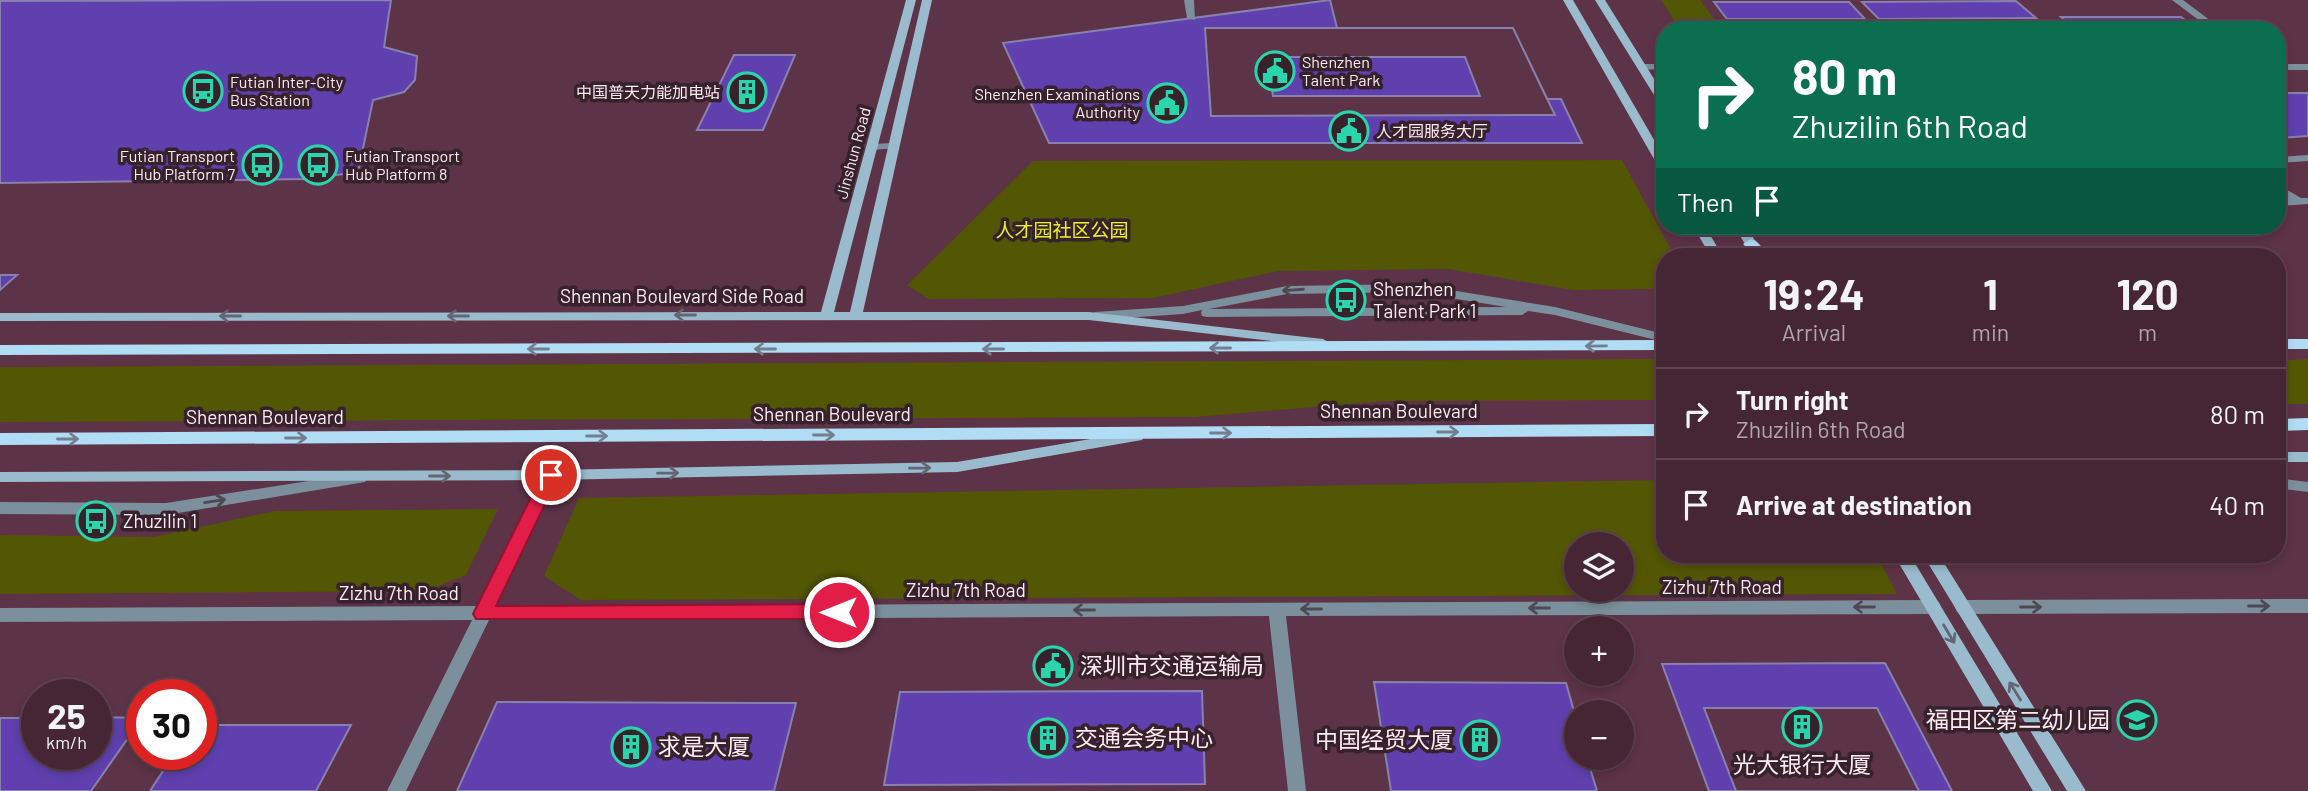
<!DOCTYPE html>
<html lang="en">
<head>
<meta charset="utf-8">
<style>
  :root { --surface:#462635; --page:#4d2e3d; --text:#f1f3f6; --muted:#b0a5ad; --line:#5e4350 }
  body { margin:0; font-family:Barlow,"Noto Sans SC",sans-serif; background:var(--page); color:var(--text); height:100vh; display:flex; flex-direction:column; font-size:26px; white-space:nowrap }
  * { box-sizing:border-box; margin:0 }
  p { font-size:23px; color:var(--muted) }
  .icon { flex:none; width:38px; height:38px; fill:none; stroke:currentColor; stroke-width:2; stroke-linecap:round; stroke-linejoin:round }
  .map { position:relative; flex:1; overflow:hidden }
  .sheet { position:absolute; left:1656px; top:248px; width:630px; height:315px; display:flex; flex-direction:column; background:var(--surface); border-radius:28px; box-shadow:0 4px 10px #0003,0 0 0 2px var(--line) }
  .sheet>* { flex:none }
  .guide { position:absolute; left:1656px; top:21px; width:630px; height:214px; border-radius:28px; box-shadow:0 4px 10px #0003,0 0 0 2px var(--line); background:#0b6e4f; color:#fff; overflow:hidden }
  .fabs { position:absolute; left:1564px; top:532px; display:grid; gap:14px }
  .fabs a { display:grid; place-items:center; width:70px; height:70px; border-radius:50%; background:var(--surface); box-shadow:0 4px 10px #0003,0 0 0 2px var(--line); font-size:35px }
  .speed { position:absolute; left:21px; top:679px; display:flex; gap:14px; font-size:35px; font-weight:700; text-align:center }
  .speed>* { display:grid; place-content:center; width:91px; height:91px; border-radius:50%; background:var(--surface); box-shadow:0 4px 10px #0003,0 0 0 2px var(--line); line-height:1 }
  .speed small { font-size:18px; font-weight:400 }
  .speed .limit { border:10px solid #d22; background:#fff; color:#111 }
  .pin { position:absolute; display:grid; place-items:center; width:60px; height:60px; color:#fff; margin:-30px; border:4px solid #fff; border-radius:50%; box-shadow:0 2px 7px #0007 }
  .me { position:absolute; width:77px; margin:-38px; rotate:270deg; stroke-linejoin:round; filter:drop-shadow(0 0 5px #0008) }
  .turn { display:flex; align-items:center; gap:24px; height:147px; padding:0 21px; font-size:32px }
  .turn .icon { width:91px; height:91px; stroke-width:2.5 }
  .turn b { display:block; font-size:49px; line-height:60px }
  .then { display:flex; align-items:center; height:66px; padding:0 21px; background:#0003; gap:14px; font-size:26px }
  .eta { display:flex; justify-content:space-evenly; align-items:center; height:119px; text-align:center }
  .eta b { font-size:42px; font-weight:700; line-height:49px }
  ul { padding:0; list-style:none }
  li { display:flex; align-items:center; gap:21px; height:91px; padding:0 21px; border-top:2px solid var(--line) }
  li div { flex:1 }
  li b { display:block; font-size:26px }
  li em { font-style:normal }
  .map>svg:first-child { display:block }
  .green { fill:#535602; fill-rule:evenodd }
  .building { fill:#5f40ae; stroke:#8881ad; stroke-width:2; fill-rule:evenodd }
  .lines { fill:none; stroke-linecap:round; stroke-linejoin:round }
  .lane { fill:#7b909c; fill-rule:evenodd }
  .street { fill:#7b909c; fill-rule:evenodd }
  .secondary { fill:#99bbcd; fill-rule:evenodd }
  .primary { fill:#b0dcf4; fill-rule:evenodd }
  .oneway { stroke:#4e4853 }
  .oneway2 { stroke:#636774 }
  .oneway3 { stroke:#737f90 }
  .route { fill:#e11d48; stroke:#92132f; stroke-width:2 }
  .labels { text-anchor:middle; stroke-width:7; stroke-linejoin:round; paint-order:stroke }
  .far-poi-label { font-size:16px; fill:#ffe9f1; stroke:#36222b; text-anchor:start }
  .far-street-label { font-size:16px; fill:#ffe9f1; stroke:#36222b }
  .park-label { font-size:19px; fill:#eaf024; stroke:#36222b }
  .poi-label { font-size:19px; fill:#ffe9f1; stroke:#36222b; text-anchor:start }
  .street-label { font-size:19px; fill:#ffe9f1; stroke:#36222b }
  .near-poi-label { font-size:23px; fill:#ffe9f1; stroke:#36222b; text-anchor:start }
</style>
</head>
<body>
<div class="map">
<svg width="2308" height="791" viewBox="0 0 2308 791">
  <rect width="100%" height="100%" fill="#5d3347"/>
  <path class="green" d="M1661,0h39l17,23h-41z
    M1622,160l53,97h-11v23l-11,9 -80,1 -125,-21 -170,2 -125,27 -224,1 -22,-14 126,-124z
    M1664,359v41l-279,1 -190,16 -1195,5v-55z
    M2308,359v45h-31v-43z
    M1664,480v75h213l20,39 -1316,6 -37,-24 35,-78zM1622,544v46h-45v-46z
    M498,509l-32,66 -40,16 -426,3v-59l154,2 121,-26z"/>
  <path class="building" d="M391,0l-7,47 33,9 -2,24 -11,12 -31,8 -14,68 -8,5 -45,6 -306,4v-182z
    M1330,0l7,28h176l34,71h14l21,44h-533l-46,-100z
    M2016,1l20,17 -157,1 -17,-17z
    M1714,2h135l16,17h-138z
    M2061,17h120l17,13h-133l-7,-6h11z
    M1205,28h308l42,87 -344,1zM1267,57h198l15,39h-207z
    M734,55h61l-32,75h-66z
    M2277,93h31v43l-31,2z
    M0,275h17l-17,15z
    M1885,663l67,128h-243l-47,-127z
    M1374,682l192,1 11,39v36h10l10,33h-206z
    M1202,691l3,93 -321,1 16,-93z
    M497,702l299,1 -22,88h-317z
    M1704,708h173l42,83h-183z
    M96,717l46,1 -51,73h-91v-73h37v36h59z
    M201,725h150l-35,66h-166l24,-37h27z"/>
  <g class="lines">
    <path class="lane" d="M1184,0h10l1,20 -8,-2z
      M2172,0h11l40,30h-11z
      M1642,64h22v6l-26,-1v-4z
      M2277,64h31v6h-31z
      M894,143l5,3 -1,2 -27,2 -5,-3 5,-3z
      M2308,155v6l-31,2v-6z
      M2277,184l24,14h7v6l-31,2v-6l10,-1 -10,-7z
      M1413,284l142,23 109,27v8l-109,-27 -27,-4 -6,4 -315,2 -5,-1 -1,-3 1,-3 -19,4 -88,6 -7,-4 7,-4 88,-6 104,-20zM1413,292l93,15 -297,2 78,-15z
      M360,473l5,1 3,4 -3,4 -199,33 -166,-1v-12l166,1z
      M2277,478l31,4v10l-31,-4z"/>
    <path class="street" d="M551,470l5,1 2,4 -63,131 1438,-6 6,2 2,5 -2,5 -6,2 -647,2 20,175h-18l-19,-175 -780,4 -83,171h-19l85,-171 -472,2v-14l478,-2 66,-131 2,-4z
      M2308,599v14l-345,1 -6,-2 -2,-5 2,-5 6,-2z"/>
    <path class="secondary" d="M906,0h10l-82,312h16l72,-312h10l-69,312h226l234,27 7,4 -2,3 -5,1 -234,-27 -1089,1v-8l821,-1z
      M1563,0h10l91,157v12l-6,-3z
      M1595,0h10l59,95v11l-5,-3z
      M1693,226h12l18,31h-12z
      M1734,226h12l19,31h-12z
      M1137,431l5,1 2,4 -2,4 -185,32 -406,8 -551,2v-10l551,-2 406,-8z
      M2277,452h31v10h-31z
      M1894,555h16l142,236h-19z
      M1923,555h16l147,236h-19z"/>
    <path class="primary" d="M1751,239l5,2 16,16h-16l-13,-13z
      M2277,339h31v10h-31z
      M1664,340v10l-1664,5v-10z
      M2308,418v12l-31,1v-12z
      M1664,424v12l-1664,9v-12z"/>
  </g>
  <defs><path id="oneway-shaft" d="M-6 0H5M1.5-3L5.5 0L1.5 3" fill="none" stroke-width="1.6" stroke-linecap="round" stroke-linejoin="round" transform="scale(1.75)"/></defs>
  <g class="oneway">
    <use href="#oneway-shaft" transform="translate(1293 290) rotate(176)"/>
    <use href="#oneway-shaft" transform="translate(215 501) rotate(-9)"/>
    <use href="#oneway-shaft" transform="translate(2259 606)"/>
    <use href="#oneway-shaft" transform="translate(1864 607) rotate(180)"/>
    <use href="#oneway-shaft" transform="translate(2031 607)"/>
    <use href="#oneway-shaft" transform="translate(1539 608) rotate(180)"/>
    <use href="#oneway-shaft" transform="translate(1311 609) rotate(180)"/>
    <use href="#oneway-shaft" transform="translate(1084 610) rotate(180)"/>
  </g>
  <g class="oneway2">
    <use href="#oneway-shaft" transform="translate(685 315) rotate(180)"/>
    <use href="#oneway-shaft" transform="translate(230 316) rotate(180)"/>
    <use href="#oneway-shaft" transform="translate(458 316) rotate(180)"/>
    <use href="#oneway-shaft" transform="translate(920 468) rotate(-1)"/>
    <use href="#oneway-shaft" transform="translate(668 473) rotate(-1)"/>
    <use href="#oneway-shaft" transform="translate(440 476)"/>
    <use href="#oneway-shaft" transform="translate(1949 634) rotate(59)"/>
    <use href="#oneway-shaft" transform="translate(2015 691) rotate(-122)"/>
  </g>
  <g class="oneway3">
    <use href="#oneway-shaft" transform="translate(1596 346) rotate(179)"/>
    <use href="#oneway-shaft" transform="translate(1220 348) rotate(180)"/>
    <use href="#oneway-shaft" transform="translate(538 349) rotate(180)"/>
    <use href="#oneway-shaft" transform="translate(765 349) rotate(180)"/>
    <use href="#oneway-shaft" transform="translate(993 349) rotate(180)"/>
    <use href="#oneway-shaft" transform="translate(1448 432)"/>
    <use href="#oneway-shaft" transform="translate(1221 433)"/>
    <use href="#oneway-shaft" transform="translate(824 435)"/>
    <use href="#oneway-shaft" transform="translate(597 436)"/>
    <use href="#oneway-shaft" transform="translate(296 438)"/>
    <use href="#oneway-shaft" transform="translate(68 439)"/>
  </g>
  <path class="route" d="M551,469l8,6 -63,131 343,-2 9,8 -9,7h-363l-3,-5 69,-139z"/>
  <defs>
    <g id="civic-ring" transform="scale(2.0125)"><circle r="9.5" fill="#36222b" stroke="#2bd5ac" stroke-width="1.5"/><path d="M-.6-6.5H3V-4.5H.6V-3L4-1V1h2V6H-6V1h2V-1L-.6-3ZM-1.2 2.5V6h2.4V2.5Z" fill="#2bd5ac"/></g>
    <g id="bus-ring" transform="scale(2.0125)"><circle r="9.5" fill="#36222b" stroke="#2bd5ac" stroke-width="1.5"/><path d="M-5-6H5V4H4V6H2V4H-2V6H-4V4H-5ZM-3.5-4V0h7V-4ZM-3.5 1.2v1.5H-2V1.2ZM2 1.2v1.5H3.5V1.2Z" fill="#2bd5ac"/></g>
    <g id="building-ring" transform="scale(2.0125)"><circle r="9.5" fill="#36222b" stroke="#2bd5ac" stroke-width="1.5"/><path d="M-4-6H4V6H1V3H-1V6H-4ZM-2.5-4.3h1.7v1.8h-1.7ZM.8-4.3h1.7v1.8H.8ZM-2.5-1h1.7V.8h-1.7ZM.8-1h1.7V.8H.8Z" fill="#2bd5ac"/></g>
    <g id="school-ring" transform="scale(2.0125)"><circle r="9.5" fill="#36222b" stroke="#2bd5ac" stroke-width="1.5"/><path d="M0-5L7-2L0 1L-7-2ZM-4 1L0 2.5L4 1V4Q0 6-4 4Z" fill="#2bd5ac"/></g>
  </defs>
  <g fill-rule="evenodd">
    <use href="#civic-ring" x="1275" y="71"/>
    <use href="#bus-ring" x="203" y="91"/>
    <use href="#building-ring" x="747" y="92"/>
    <use href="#civic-ring" x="1167" y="103"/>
    <use href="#civic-ring" x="1349" y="131"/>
    <use href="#bus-ring" x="262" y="165"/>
    <use href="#bus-ring" x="318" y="165"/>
    <use href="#bus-ring" x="1346" y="300"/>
    <use href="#bus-ring" x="96" y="521"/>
    <use href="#civic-ring" x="1053" y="666"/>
    <use href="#school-ring" x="2137" y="720"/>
    <use href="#building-ring" x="1802" y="727"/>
    <use href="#building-ring" x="1048" y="738"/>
    <use href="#building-ring" x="1480" y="740"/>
    <use href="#building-ring" x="631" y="747"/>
  </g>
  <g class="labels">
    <g class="far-poi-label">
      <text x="1302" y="68">Shenzhen<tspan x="1302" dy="18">Talent Park</tspan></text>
      <text x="230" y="88">Futian Inter-City<tspan x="230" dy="18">Bus Station</tspan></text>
      <text x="720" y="98" text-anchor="end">中国普天力能加电站</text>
      <text x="1140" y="100" text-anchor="end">Shenzhen Examinations<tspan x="1140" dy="18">Authority</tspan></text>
      <text x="1376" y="137">人才园服务大厅</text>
      <text x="235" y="162" text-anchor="end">Futian Transport<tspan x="235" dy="18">Hub Platform 7</tspan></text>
      <text x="345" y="162">Futian Transport<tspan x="345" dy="18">Hub Platform 8</tspan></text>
    </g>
    <g class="far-street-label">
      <text transform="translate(853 153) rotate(-75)" y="6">Jinshun Road</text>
    </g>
    <g class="park-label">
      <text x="1062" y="237">人才园社区公园</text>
    </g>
    <g class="poi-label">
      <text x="1373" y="296">Shenzhen<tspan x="1373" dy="22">Talent Park 1</tspan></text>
      <text x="123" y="528">Zhuzilin 1</text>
    </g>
    <g class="street-label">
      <text x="682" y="303">Shennan Boulevard Side Road</text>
      <text x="1399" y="418">Shennan Boulevard</text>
      <text x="832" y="421">Shennan Boulevard</text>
      <text x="265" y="424">Shennan Boulevard</text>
      <text x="1722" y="594">Zizhu 7th Road</text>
      <text x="966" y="597">Zizhu 7th Road</text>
      <text x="399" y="600">Zizhu 7th Road</text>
    </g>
    <g class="near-poi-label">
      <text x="1080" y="674">深圳市交通运输局</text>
      <text x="2110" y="728" text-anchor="end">福田区第二幼儿园</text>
      <text x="1075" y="746">交通会务中心</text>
      <text x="1453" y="748" text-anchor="end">中国经贸大厦</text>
      <text x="658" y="755">求是大厦</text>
      <text x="1802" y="773" text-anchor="middle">光大银行大厦</text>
    </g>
  </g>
</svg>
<div class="fabs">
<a><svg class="icon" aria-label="layers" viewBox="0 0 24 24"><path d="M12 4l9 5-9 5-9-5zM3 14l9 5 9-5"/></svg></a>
<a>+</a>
<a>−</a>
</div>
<div class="speed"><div>25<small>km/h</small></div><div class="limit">30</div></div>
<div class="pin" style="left:551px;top:475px;background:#d93025"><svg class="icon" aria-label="arrive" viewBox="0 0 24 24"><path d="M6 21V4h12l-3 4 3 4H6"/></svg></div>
<svg class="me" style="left:839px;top:612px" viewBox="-20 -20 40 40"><circle r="17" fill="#e11d48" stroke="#fff" stroke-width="3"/><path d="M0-11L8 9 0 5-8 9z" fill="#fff"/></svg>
<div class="guide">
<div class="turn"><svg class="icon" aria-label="right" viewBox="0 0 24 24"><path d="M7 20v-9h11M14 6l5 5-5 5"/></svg><div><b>80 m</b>Zhuzilin 6th Road</div></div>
<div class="then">Then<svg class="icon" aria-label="arrive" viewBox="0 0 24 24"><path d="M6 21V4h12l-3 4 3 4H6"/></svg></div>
</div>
<section class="sheet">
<div class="eta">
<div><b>19:24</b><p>Arrival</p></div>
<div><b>1</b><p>min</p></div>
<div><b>120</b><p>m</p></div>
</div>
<ul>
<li><svg class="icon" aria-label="right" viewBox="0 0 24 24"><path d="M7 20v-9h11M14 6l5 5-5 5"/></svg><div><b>Turn right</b><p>Zhuzilin 6th Road</p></div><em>80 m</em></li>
<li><svg class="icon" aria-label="arrive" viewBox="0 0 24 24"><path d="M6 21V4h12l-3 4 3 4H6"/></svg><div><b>Arrive at destination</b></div><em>40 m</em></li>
</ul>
</section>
</div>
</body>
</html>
